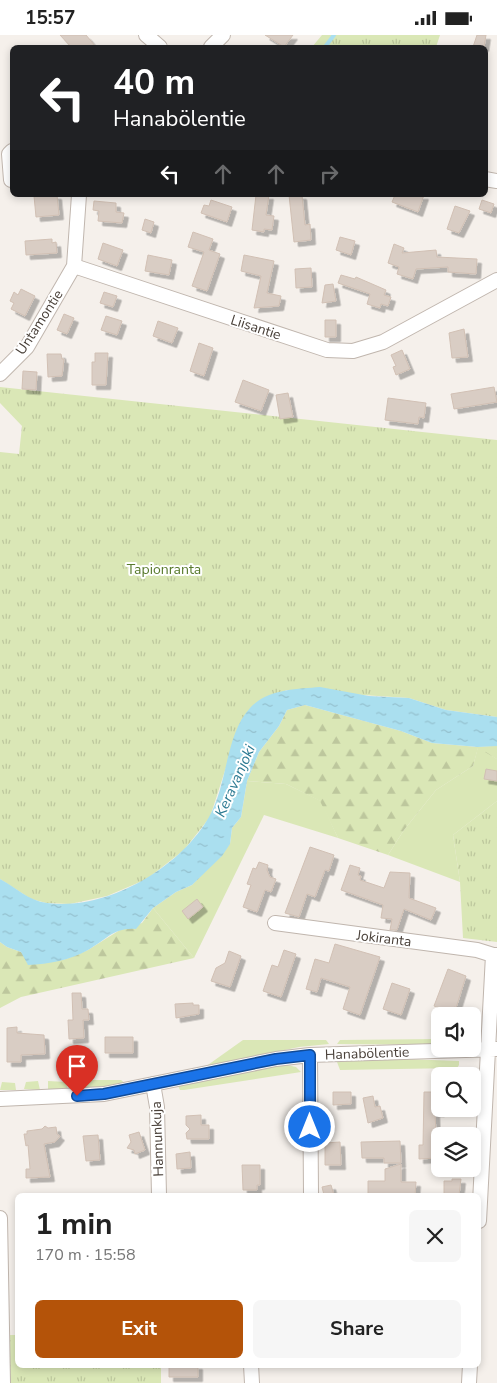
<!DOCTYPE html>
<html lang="en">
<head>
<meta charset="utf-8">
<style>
  :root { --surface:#fff; --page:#f6f6f6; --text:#222; --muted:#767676; --accent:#b45309 }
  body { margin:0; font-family:"Nunito Sans",sans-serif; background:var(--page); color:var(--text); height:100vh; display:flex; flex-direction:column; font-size:19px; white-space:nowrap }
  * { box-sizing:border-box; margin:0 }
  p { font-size:16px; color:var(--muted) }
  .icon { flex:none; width:28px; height:28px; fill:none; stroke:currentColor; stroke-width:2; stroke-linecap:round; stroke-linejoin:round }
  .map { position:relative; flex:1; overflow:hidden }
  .panel { position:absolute; left:15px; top:1158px; width:466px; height:175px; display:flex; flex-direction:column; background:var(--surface); border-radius:8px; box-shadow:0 2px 8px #0003 }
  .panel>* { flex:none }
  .banner { position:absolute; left:10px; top:10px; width:478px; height:152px; border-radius:8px; box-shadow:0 2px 8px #0003; background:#202124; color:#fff; overflow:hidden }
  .tools { position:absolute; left:431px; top:972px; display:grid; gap:10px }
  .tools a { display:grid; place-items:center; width:50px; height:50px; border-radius:8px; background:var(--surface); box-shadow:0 2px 8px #0003; font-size:25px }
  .pin { position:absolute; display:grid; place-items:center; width:42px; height:42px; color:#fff; margin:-51px -21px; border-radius:50% 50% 50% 0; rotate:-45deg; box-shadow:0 0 5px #0007 }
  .pin .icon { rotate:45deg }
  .me { position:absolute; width:55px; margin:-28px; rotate:0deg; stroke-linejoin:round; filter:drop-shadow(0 0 4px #0008) }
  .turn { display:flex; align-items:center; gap:18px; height:105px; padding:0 20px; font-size:22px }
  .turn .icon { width:65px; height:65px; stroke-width:2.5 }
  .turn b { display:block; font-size:35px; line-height:42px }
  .lanes { display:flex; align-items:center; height:48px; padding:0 20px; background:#0003; justify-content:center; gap:25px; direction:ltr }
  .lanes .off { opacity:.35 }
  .round { display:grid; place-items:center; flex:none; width:52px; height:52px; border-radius:8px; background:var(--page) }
  .headline { display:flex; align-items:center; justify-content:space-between; height:85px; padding:0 20px }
  h1 { font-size:30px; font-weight:700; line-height:38px }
  .button { display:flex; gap:10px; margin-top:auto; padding:10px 20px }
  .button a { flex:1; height:58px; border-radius:8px; background:var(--accent); color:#fff; font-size:20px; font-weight:700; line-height:58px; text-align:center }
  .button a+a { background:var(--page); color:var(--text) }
  .status { display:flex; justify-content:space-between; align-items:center; height:35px; padding:0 25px; background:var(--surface); direction:ltr }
  .status svg { height:14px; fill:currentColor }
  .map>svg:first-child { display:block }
  .green { fill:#dae7b6 }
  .forest { fill:url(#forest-firs) }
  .park { fill:url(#park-tufts) }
  .water { fill:url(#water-ripples) }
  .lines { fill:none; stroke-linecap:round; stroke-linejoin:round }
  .stream { stroke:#aadfef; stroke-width:4 }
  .building { fill:#d9cdc4; stroke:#d1c0b4; filter:url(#shadow) }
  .minor-casing { stroke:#c0b6ae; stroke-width:16 }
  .minor { stroke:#fff; stroke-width:14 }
  .route-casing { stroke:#114b97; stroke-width:12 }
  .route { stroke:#1a73e8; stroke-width:9 }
  .labels { text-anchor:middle; stroke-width:4; stroke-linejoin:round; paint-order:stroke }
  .street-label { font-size:14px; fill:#494039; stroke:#fff }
  .park-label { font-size:14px; fill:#587a2d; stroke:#fff }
  .water-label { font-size:15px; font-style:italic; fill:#2d7b93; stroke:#fff }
</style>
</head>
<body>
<div class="status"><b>15:57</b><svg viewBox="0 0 49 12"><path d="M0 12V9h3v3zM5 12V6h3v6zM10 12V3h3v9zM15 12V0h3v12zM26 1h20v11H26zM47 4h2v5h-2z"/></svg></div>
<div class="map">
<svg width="497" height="1348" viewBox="0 0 497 1348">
  <defs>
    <pattern id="forest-firs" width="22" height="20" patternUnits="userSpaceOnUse" patternTransform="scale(1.25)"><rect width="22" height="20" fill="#dae7b6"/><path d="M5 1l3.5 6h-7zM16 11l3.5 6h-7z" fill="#bdc79d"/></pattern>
    <pattern id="park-tufts" width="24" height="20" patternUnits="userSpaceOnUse" patternTransform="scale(1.25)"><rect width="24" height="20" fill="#dae7b6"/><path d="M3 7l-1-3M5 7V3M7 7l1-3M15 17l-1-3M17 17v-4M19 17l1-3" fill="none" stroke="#bdc79d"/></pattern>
    <pattern id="water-ripples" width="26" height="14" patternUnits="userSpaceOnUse" patternTransform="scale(1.25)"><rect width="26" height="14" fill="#aadfef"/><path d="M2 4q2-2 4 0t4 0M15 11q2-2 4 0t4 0" fill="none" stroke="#94c0ce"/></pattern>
    <filter id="shadow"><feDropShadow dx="4.5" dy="4.5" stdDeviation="0" flood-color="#0004"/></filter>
  </defs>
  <rect width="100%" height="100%" fill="#f5f0eb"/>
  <path class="green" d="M478,712l19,12v42l-44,34 7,47 -72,-27 16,-25 32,-40 37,-24z
    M247,746l39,3 35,17 17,37 -74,-23 -70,143 -41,-50 23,-16 16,-7 38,-41 2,-16 9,-11z
    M440,1004v5l-5,1 -98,-1 3,-4z
    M243,1005h83l3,4 -30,3 -94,20z
    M376,1023l83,3v4l-2,3 -117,2 -3,-8z
    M283,1029l13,3 5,5 -117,18h-4l-2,-4z
    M87,1045h34l5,4 -42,6v-9z
    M38,1046l2,9 -16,-1 2,-7z
    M48,1046l18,1 2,9 -20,-1z
    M2,1047l13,1 1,7h-16z"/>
  <path class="forest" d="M305,670l96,26 31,12 46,4 19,-1v13l-19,-11 -5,18 -37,24 -32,40 -16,25 -50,-17 -18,-37 -34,-17 -39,-3 12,-29 20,-26 8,-16z
    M153,873l41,50 -173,39 -21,11v-66l7,5 14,5 18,12 27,-5 22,-9 35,-22 19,-5z"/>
  <path class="park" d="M322,0h118l-4,12h-124z
    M0,352l497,53v277l-51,-7 -37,-12 -123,-8 -55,62 -21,65 -26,33 -37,29 -40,17 -37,8 -24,-1 -15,-4 -31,-20v-427l19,2 3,-28 -22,-23z
    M497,711v13l-19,-12z
    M497,766v141l-34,-4 -3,-56 -7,-47z
    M9,1300h8l1,30h143v18h-151z"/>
  <path class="water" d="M320,652l49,9 40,2 37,12 51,7v29l-19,1 -46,-4 -31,-12 -96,-26 -18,5 -8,16 -20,26 -12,29 -6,36 -9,11 -2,16 -8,12 -30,29 -16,7 -23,16 -17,21c-22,-2 -30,11 -48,21 -18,10 -39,14 -60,15l-7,-13 -14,-5 -7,-5v-63c15,8 29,22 47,24 60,8 133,-35 162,-86 19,-33 16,-82 41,-109 17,-19 47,-19 70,-21z"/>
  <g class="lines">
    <path class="stream" d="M325,12l9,-12"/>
  </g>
  <path class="building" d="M60,0h26l10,12h-25z
    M265,0h28l-9,12z
    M477,0h9l-2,12h-11z
    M50,160h7l2,20 -23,2 -2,-21z
    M256,160h13l-3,20 8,1 -2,14 -8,-1v3l-12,-2z
    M289,160h13l3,30 5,-1 1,16 -17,2z
    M395,160h29l-6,17 -26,-10z
    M211,165l21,7 -5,15 -26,-9 3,-8 5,1z
    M482,165l12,4 -3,9 -12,-4z
    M94,166l22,2v9l8,1 -2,10 -24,-2 1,-10 -6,-1z
    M455,171l15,5 -11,22 -12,-4z
    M145,184l9,3 -3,11 -9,-3z
    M193,197l20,7 -4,11 11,4 -13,37 -15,-5 12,-34 -16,-5z
    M340,202l15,4 -4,14 -15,-5z
    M52,204v4l4,-1 1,11 -31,2 -1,-14z
    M103,208l20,7 -6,16 -19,-7z
    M394,209l10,4 -2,5 34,-3 1,7 40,2 -1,15 -28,-2v-5l-32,2 -3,10 -16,-5 2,-7 -11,-4z
    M148,220l24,5 -3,15 -24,-4z
    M244,220l30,6 -7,32 14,3 -2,10 -25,2 7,-32 -20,-5z
    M311,233l1,19 -16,1 -1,-19z
    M341,240l14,4 1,-2 30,13 -2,5 7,2 -3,9 -7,-2 -1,4 -13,-4 3,-10 -32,-11z
    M333,249l3,17 -14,2 3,-18z
    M21,254l14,7 -10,20 -14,-7 3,-6 -4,-2 4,-9 4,3z
    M104,257l13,4 -4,11 -13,-4z
    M64,279l10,4 -7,16 -10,-4z
    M106,281l16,5 -5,14 -16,-5z
    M325,285h11v17h-11z
    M158,286l20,7 -6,15 -19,-7z
    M464,294l4,28 -16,1 -3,-25z
    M199,308l14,5 -9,28 -14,-5z
    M402,315l8,19 -14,6 -3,-8 3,-1 -5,-11z
    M95,318h13l-2,32h-14v-23h3z
    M47,319h14l1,5h2l-2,17 -14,1z
    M23,336l14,1 -1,18 -14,-1z
    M243,345l26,10 -8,21 -26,-9z
    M494,352l3,15 -43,7 -3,-15z
    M288,358l5,24 -13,2 -4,-24z
    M388,363l38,5 -2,15 -5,-1 -1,7 -33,-4z
    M486,734l11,2v10l-13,-2z
    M310,812l24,8 -5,16 -4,-1 -10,27 -8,-3 -8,23 -14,-4z
    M259,827l9,3 -1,5 3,7 6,2 -5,13 -6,-2 -8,22 -14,-5 8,-22 -4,-1 6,-16 3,1z
    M350,830l10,3 -2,7 3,1 -1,4 24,8 6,-16 20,1 -1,25 27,10 -5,12 -27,-11 -7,21h-7l2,-11 -11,-1 2,-13 -42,-15z
    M197,864l6,8 -15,12 -6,-8z
    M335,909l45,13 -20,58 -17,-6 7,-22 -29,-9 -4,14 -11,-3 9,-30 14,4z
    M284,915l12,4 -15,43 -18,-6 9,-26 6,2z
    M229,916l12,5 -11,31 -19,-6 5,-13 9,-5z
    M448,934l18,7 -10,32 -2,-1 -2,6 -18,-7z
    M392,948l18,6 -9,26 -18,-6z
    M72,958h9l1,16h6l1,11h-6l1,18 -15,1 -1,-19h5z
    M193,968v2h6v9l-23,4 -1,-14z
    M17,992v6l27,2 1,19 -24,1v7h-14v-34z
    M105,1002h28v16h-28z
    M333,1057h18v12l-18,1z
    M424,1057h16v20h-5l2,46 -18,1v-14h4z
    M373,1061l2,11 5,-1 3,12 -15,5 -5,-25z
    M201,1080v10h8v14h-22l-1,-6 4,-4 -4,-4v-9z
    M45,1091l3,2 8,-1 1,7 3,2 -5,6 -11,2 6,33 -24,1v-9h4l-2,-24 -2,1 -2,-12h3v-3l15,-2z
    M139,1097l6,18 -10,4 -1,-4 -7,-2 4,-6 -2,-7z
    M98,1100l2,25 -14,1 -3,-25z
    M400,1106l1,22h-17v-5h-22l-1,-16z
    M340,1107l1,23h-16v-22z
    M190,1117l1,16 -14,1 -1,-15z
    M401,1129v18h15l-1,13h-47v-14h17v-12z
    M242,1130h18v20h-3v5h-14z
    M452,1144h9l-2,16h-15v-14h8z
    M331,1150l3,10h-10l-2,-8z
    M169,1330h29v12h-29z"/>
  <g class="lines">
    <g class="minor-casing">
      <path id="minor" d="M146,0l14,12
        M211,12l12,-12
        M485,144l12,2
        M11,145l-2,-26 3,-3
        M79,160l-5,71 253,84 26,1 30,-9 114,-62
        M0,339l27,-27 47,-81
        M275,888l202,27 16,5
        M310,1020l1,140
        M153,1049l4,23 2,88
        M0,1064l104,-5 172,-35 34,-4 187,-6
        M0,1183l3,165
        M479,1186l14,-266h4
        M251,1330l1,18
        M469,1348l1,-18"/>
    </g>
    <use href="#minor" class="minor"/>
  </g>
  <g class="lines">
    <g class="route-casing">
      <path id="route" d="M77,1061l27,-2 172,-35 34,-4v72"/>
    </g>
    <use href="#route" class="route"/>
  </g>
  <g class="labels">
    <g class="street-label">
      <text transform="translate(39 287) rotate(-57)" y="5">Untamontie</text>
      <text transform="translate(256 292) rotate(18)" y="5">Liisantie</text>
      <text transform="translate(384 903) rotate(7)" y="5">Jokiranta</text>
      <text transform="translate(367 1018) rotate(-2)" y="5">Hanabölentie</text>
      <text transform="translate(157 1104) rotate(-92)" y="5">Hannunkuja</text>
    </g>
    <g class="park-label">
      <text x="164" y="539">Tapionranta</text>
    </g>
    <g class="water-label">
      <text transform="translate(235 746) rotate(-66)" y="5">Keravanjoki</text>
    </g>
  </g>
</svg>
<div class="tools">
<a><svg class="icon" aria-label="sound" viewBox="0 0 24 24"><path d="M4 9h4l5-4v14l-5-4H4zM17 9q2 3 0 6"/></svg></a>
<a><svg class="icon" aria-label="search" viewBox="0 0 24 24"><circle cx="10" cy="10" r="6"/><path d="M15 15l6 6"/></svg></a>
<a><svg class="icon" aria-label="layers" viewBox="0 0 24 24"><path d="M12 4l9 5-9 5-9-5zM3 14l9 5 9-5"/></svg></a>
</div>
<div class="pin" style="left:77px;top:1061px;background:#d93025"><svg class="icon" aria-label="arrive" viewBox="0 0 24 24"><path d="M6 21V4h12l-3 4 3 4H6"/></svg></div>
<svg class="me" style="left:310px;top:1092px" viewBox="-20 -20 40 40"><circle r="17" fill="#1a73e8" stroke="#fff" stroke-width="3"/><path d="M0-11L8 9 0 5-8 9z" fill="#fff"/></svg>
<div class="banner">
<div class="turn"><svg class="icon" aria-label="left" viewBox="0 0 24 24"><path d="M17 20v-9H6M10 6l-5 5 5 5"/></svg><div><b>40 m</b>Hanabölentie</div></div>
<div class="lanes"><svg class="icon" aria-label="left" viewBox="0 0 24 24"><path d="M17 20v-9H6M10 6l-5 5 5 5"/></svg><svg class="icon off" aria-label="ahead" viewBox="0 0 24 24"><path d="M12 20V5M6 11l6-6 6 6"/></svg><svg class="icon off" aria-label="ahead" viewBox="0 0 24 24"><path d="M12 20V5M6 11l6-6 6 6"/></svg><svg class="icon off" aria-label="right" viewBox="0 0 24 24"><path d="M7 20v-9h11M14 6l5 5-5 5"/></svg></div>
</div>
<section class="panel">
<div class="headline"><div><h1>1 min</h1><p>170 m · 15:58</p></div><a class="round"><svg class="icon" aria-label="close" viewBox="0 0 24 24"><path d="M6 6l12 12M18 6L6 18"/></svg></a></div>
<div class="button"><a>Exit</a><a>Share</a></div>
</section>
</div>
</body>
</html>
